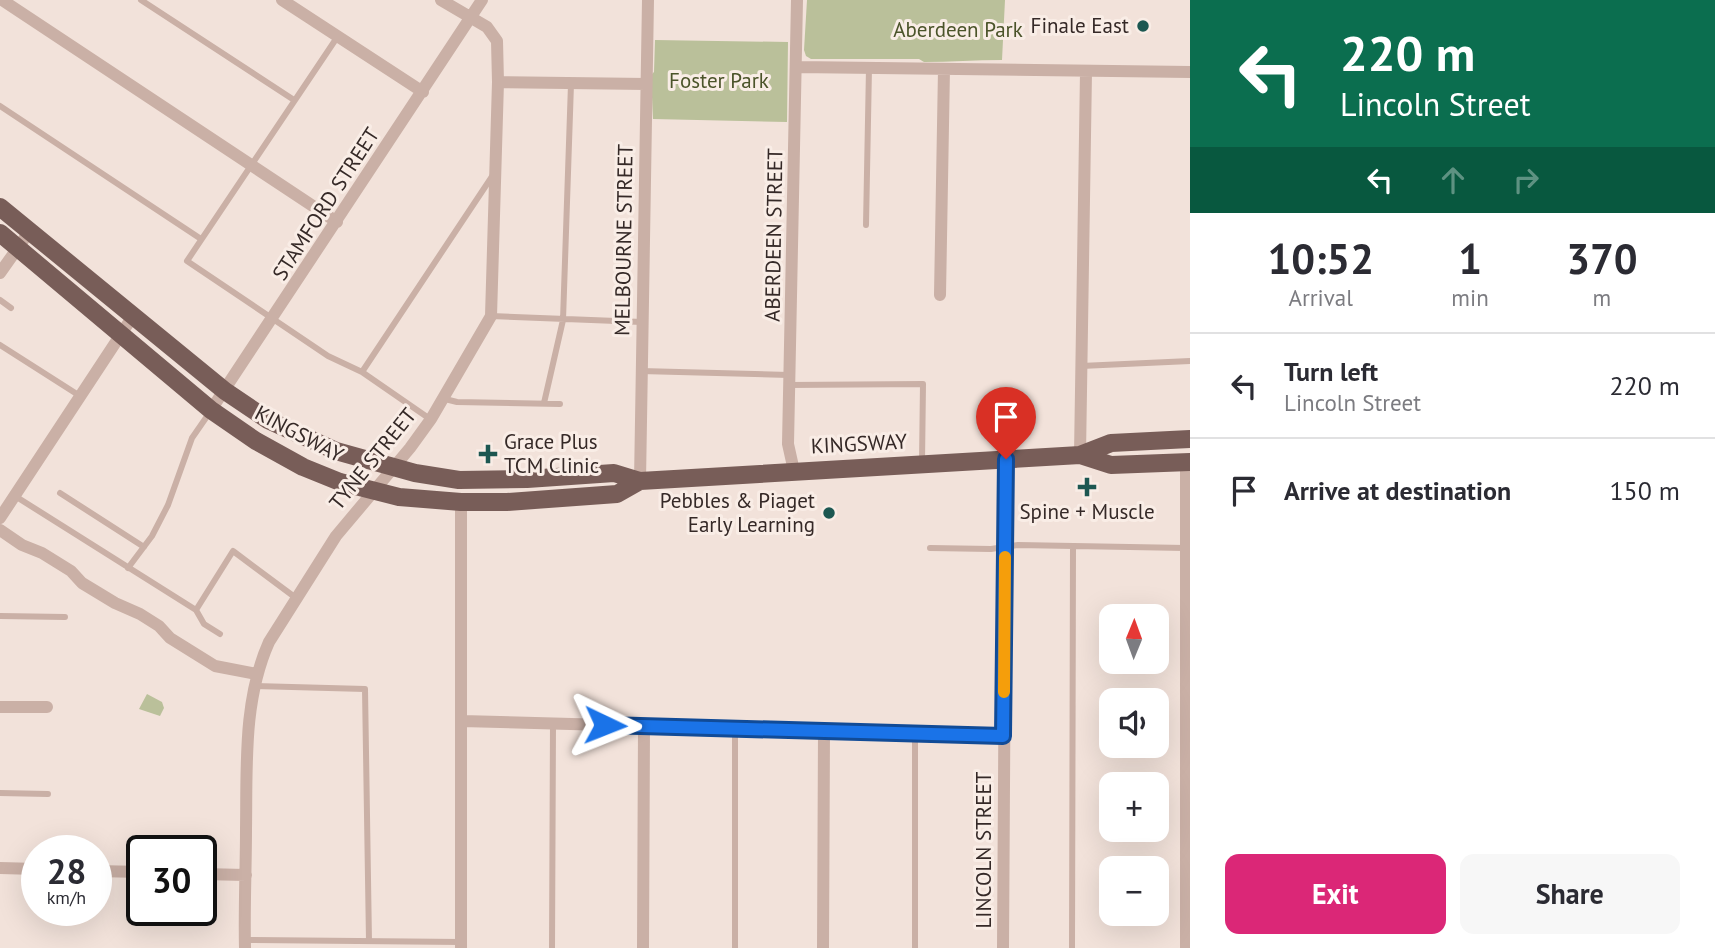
<!DOCTYPE html>
<html lang="en">
<head>
<meta charset="utf-8">
<style>
  :root { --surface:#fff; --page:#f7f7f7; --text:#2b2b33; --muted:#7c7c81; --line:#e1e1e2; --accent:#db2777 }
  body { margin:0; font-family:"PT Sans",sans-serif; background:var(--page); color:var(--text); height:100vh; display:flex; flex-direction:column; font-size:26px; white-space:nowrap }
  * { box-sizing:border-box; margin:0 }
  p { font-size:23px; color:var(--muted) }
  .icon { flex:none; width:38px; height:38px; fill:none; stroke:currentColor; stroke-width:2; stroke-linecap:round; stroke-linejoin:round }
  .map { position:relative; flex:1; overflow:hidden }
  .details { display:flex; flex-direction:column; background:var(--surface); width:525px }
  .details>* { flex:none }
  .banner { background:#0b6e4f; color:#fff; overflow:hidden }
  .needle { width:46px; rotate:1deg }
  .buttons { position:absolute; left:1099px; top:604px; display:grid; gap:14px }
  .buttons a { display:grid; place-items:center; width:70px; height:70px; border-radius:14px; background:var(--surface); box-shadow:0 7px 28px #0002; font-size:35px }
  .speed { position:absolute; left:21px; top:835px; display:flex; gap:14px; font-size:35px; font-weight:700; text-align:center }
  .speed>* { display:grid; place-content:center; width:91px; height:91px; border-radius:50%; background:var(--surface); box-shadow:0 7px 28px #0002; line-height:1 }
  .speed small { font-size:18px; font-weight:400 }
  .speed .limit { border:4px solid #111; border-radius:10px; background:#fff; color:#111 }
  .pin { position:absolute; display:grid; place-items:center; width:60px; height:60px; color:#fff; margin:-72px -30px; border-radius:50% 50% 50% 0; rotate:-45deg; box-shadow:0 0 7px #0007 }
  .pin .icon { rotate:45deg }
  .me { position:absolute; width:77px; margin:-38px; rotate:92deg; stroke-linejoin:round; filter:drop-shadow(0 0 5px #0008) }
  .turn { display:flex; align-items:center; gap:24px; height:147px; padding:0 35px; font-size:32px }
  .turn .icon { width:91px; height:91px; stroke-width:2.5 }
  .turn b { display:block; font-size:49px; line-height:60px }
  .lanes { display:flex; align-items:center; height:66px; padding:0 35px; background:#0003; justify-content:center; gap:35px; direction:ltr }
  .lanes .off { opacity:.35 }
  .eta { display:flex; justify-content:space-evenly; align-items:center; height:119px; text-align:center }
  .eta b { font-size:42px; font-weight:700; line-height:49px }
  .primary-button { display:flex; gap:14px; margin-top:auto; padding:14px 35px }
  .primary-button a { flex:1; height:80px; border-radius:14px; background:var(--accent); color:#fff; font-size:28px; font-weight:700; line-height:80px; text-align:center }
  .primary-button a+a { background:var(--page); color:var(--text) }
  ul { padding:0; list-style:none }
  li { display:flex; align-items:center; gap:21px; height:105px; padding:0 35px; border-top:2px solid var(--line) }
  li div { flex:1 }
  li b { display:block; font-size:26px }
  li em { font-style:normal }
  main { display:flex; flex:1; min-height:0 }
  .map>svg:first-child { display:block }
  .green { fill:#bac09a }
  .lines { fill:none; stroke-linecap:round; stroke-linejoin:round }
  .service { stroke:#cab0a6; stroke-width:6 }
  .minor { stroke:#cab0a6; stroke-width:12 }
  .primary { stroke:#785d58; stroke-width:18 }
  .route-casing { stroke:#114b97; stroke-width:18 }
  .route { stroke:#1a73e8; stroke-width:12 }
  .slow { stroke:#f59e0b; stroke-width:12 }
  .poi-dot { fill:#1c5751; stroke:#f9ede6; stroke-width:2.5 }
  .labels { text-anchor:middle; stroke-width:6; stroke-linejoin:round; paint-order:stroke }
  .poi-label { font-size:21px; fill:#352927; stroke:#f9ede6; text-anchor:end }
  .park-label { font-size:21px; fill:#4b542a; stroke:#f9ede6 }
  .street-label { font-size:21px; fill:#352927; stroke:#f9ede6 }
</style>
</head>
<body>
<main>
<div class="map">
<svg width="1190" height="948" viewBox="0 0 1190 948">
  <rect width="100%" height="100%" fill="#f2e2da"/>
  <path class="green" d="M807,0h198l-3,60c-27,0 -52,2 -78,2l-5,-3h-108l-5,-3 -2,-6z
    M655,40l133,2 -1,80 -134,-3 -2,-44 3,-3z
    M147,694l15,8 2,6 -4,8 -21,-7z"/>
  <g class="lines">
    <path class="service" d="M141,0l153,100
      M338,36l-151,225 141,95 34,16 68,47
      M0,106l201,133
      M866,225l3,-157
      M0,300l11,8
      M491,316l151,6
      M0,345l80,51
      M1081,366l109,-5
      M641,371l148,4
      M362,372l131,-197
      M789,385l134,-1 -1,78
      M445,399l12,3 103,2
      M544,403l19,-83 8,-236
      M60,493l84,54
      M15,496l181,114 8,14 16,10
      M930,548l61,1 27,-4 167,3
      M128,568l24,-32 16,-31 24,-67 18,-26
      M196,610l37,-59 63,47
      M0,616l65,1
      M255,686l110,3 4,252
      M0,793l48,1
      M245,940l216,2
      M552,948l1,-225
      M735,948v-219
      M915,948v-214
      M1072,948l1,-402"/>
    <path class="minor" d="M2,0l335,222
      M282,0l141,92
      M797,67l393,5
      M498,82l148,2
      M0,273l29,-41
      M940,295l4,-226
      M211,410l271,-410
      M1080,455l6,-383
      M794,471l-6,-27 9,-444
      M640,481l8,-481
      M0,518l133,-202
      M0,530l22,15 20,8 29,18 11,12 33,20 25,11 19,12 11,12 45,28 42,8
      M0,707h47
      M462,721l541,15
      M0,868l37,1
      M96,871l46,1
      M201,874l45,1
      M245,948c-1,-40 1,-80 1,-119 1,-63 -3,-129 23,-187l67,-106 74,-88 21,-29 60,-103 7,-234 -1,-41 -10,-14 -46,-27
      M461,948v-446
      M643,948l1,-221
      M823,948l1,-216
      M1003,948l3,-489
      M1186,948v-486"/>
    <path class="primary" d="M0,207l225,184 43,29 68,31 79,22 44,7 68,-1 87,-6 26,8 440,-26 31,-12 79,-4
      M0,233l211,177 45,31 47,26 37,15 59,15 62,5h46l110,-8 23,-13
      M1080,455l31,10 79,-3"/>
  </g>
  <g class="lines">
    <g class="route-casing">
      <path id="route" d="M605,725l398,11 3,-277"/>
    </g>
    <use href="#route" class="route"/>
    <path class="slow" d="M1004,692l1,-135"/>
  </g>
  <g class="poi-dot">
    <circle cx="1143" cy="26" r="7"/>
    <path d="M484.5 443.5h7v7h7v7h-7v7h-7v-7h-7v-7h7z"/>
    <path d="M1083.5 476.5h7v7h7v7h-7v7h-7v-7h-7v-7h7z"/>
    <circle cx="829" cy="513" r="7"/>
  </g>
  <g class="labels">
    <g class="poi-label">
      <text x="1129" y="33">Finale East</text>
      <text x="504" y="449" text-anchor="start">Grace Plus<tspan x="504" dy="24">TCM Clinic</tspan></text>
      <text x="815" y="508">Pebbles &amp; Piaget<tspan x="815" dy="24">Early Learning</tspan></text>
      <text x="1087" y="519" text-anchor="middle">Spine + Muscle</text>
    </g>
    <g class="park-label">
      <text x="958" y="37">Aberdeen Park</text>
      <text x="719" y="88">Foster Park</text>
    </g>
    <g class="street-label">
      <text transform="translate(326 204) rotate(-57)" y="7">STAMFORD STREET</text>
      <text transform="translate(774 235) rotate(-89)" y="7">ABERDEEN STREET</text>
      <text transform="translate(624 240) rotate(-89)" y="7">MELBOURNE STREET</text>
      <text transform="translate(299 434) rotate(28)" y="7">KINGSWAY</text>
      <text transform="translate(859 444) rotate(-3)" y="7">KINGSWAY</text>
      <text transform="translate(373 459) rotate(-51)" y="7">TYNE STREET</text>
      <text transform="translate(984 850) rotate(-90)" y="7">LINCOLN STREET</text>
    </g>
  </g>
</svg>
<div class="buttons">
<a><svg class="needle" viewBox="-14 -14 28 28"><path d="M0-13l5 13h-10z" fill="#e53935"/><path d="M0 13l5-13h-10z" fill="#7c7c81"/></svg></a>
<a><svg class="icon" aria-label="sound" viewBox="0 0 24 24"><path d="M4 9h4l5-4v14l-5-4H4zM17 9q2 3 0 6"/></svg></a>
<a>+</a>
<a>−</a>
</div>
<div class="speed"><div>28<small>km/h</small></div><div class="limit">30</div></div>
<div class="pin" style="left:1006px;top:459px;background:#d93025"><svg class="icon" aria-label="arrive" viewBox="0 0 24 24"><path d="M6 21V4h12l-3 4 3 4H6"/></svg></div>
<svg class="me" style="left:605px;top:725px" viewBox="-20 -20 40 40"><path d="M0-17L14 15 0 8-14 15z" fill="#1a73e8" stroke="#fff" stroke-width="4"/></svg>
</div>
<section class="details">
<div class="banner">
<div class="turn"><svg class="icon" aria-label="left" viewBox="0 0 24 24"><path d="M17 20v-9H6M10 6l-5 5 5 5"/></svg><div><b>220 m</b>Lincoln Street</div></div>
<div class="lanes"><svg class="icon" aria-label="left" viewBox="0 0 24 24"><path d="M17 20v-9H6M10 6l-5 5 5 5"/></svg><svg class="icon off" aria-label="ahead" viewBox="0 0 24 24"><path d="M12 20V5M6 11l6-6 6 6"/></svg><svg class="icon off" aria-label="right" viewBox="0 0 24 24"><path d="M7 20v-9h11M14 6l5 5-5 5"/></svg></div>
</div>
<div class="eta">
<div><b>10:52</b><p>Arrival</p></div>
<div><b>1</b><p>min</p></div>
<div><b>370</b><p>m</p></div>
</div>
<ul>
<li><svg class="icon" aria-label="left" viewBox="0 0 24 24"><path d="M17 20v-9H6M10 6l-5 5 5 5"/></svg><div><b>Turn left</b><p>Lincoln Street</p></div><em>220 m</em></li>
<li><svg class="icon" aria-label="arrive" viewBox="0 0 24 24"><path d="M6 21V4h12l-3 4 3 4H6"/></svg><div><b>Arrive at destination</b></div><em>150 m</em></li>
</ul>
<div class="primary-button"><a>Exit</a><a>Share</a></div>
</section>
</main>
</body>
</html>
